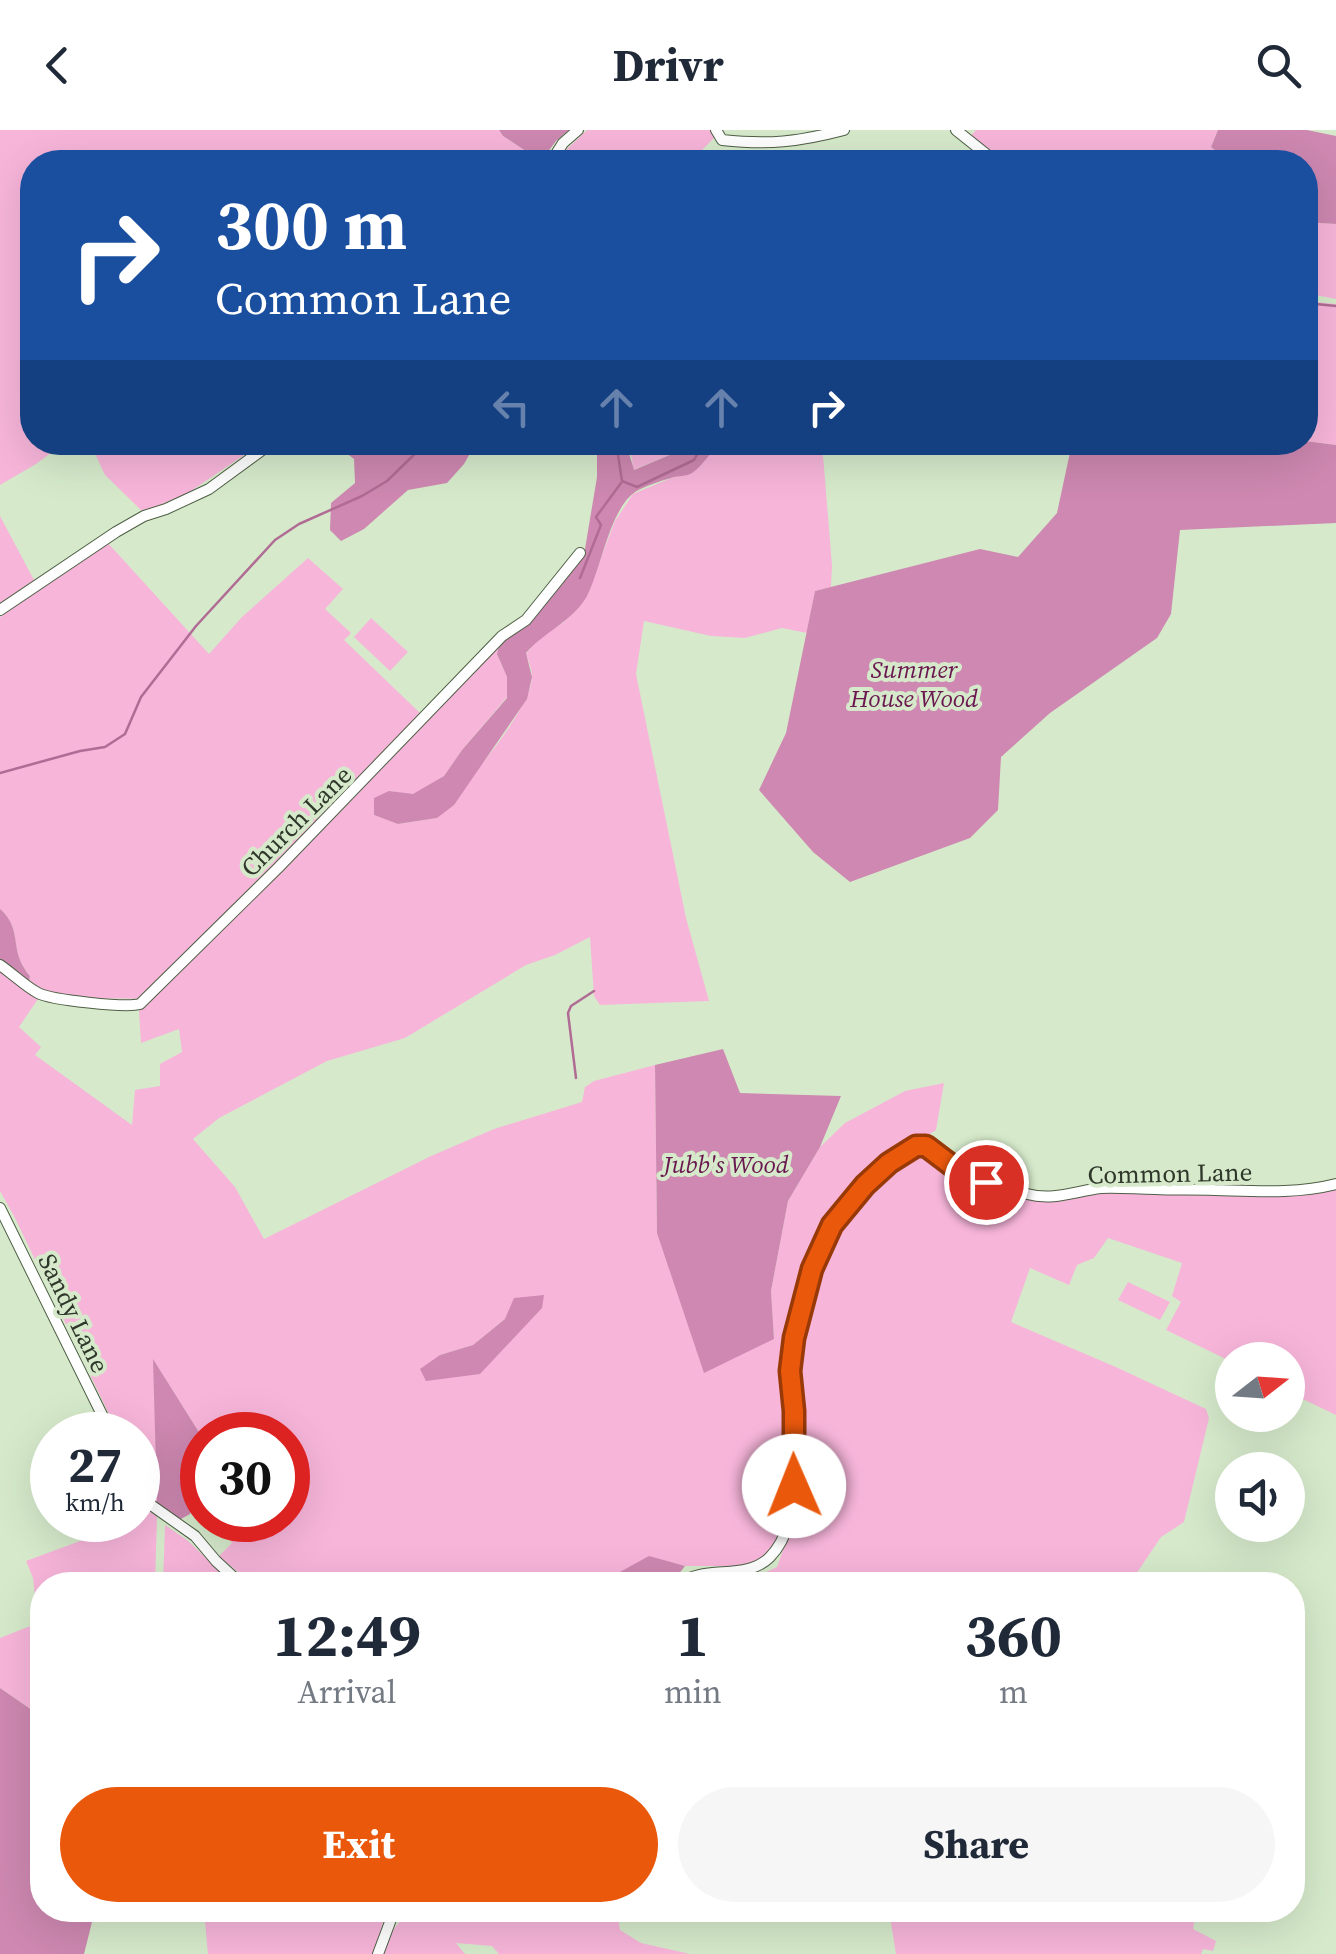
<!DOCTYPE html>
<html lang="en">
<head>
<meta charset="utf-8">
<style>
  :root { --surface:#fff; --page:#f6f6f7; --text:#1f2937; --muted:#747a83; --accent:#ea580c }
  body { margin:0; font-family:"Source Serif 4",serif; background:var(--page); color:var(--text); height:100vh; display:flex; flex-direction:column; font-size:38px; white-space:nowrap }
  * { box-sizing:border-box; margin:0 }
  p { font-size:32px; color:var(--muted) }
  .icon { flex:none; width:55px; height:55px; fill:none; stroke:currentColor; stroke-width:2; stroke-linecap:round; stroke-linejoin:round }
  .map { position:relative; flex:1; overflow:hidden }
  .drawer { position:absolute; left:30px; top:1442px; width:1275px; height:350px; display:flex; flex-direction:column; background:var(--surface); border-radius:40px; box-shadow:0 10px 40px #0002 }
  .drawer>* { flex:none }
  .top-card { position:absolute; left:20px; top:20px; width:1298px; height:305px; border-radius:40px; box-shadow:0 10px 40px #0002; background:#1a4fa0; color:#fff; overflow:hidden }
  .needle { width:65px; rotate:73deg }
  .buttons { position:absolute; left:1215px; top:1212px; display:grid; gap:20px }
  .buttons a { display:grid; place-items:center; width:90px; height:90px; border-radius:50%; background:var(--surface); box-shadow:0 10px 40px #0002; font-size:50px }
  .speed { position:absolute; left:30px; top:1282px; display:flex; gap:20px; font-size:50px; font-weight:700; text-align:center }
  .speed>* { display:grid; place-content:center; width:130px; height:130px; border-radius:50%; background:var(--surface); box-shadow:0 10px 40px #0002; line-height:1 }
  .speed small { font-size:25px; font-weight:400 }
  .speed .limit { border:15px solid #d22; background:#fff; color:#111 }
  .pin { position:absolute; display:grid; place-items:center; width:85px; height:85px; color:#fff; margin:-42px; border:5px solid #fff; border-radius:50%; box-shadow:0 2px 10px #0007 }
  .me { position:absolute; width:110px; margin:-55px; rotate:359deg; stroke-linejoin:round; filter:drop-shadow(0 0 8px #0008) }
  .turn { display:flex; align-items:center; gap:35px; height:210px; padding:0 30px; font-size:45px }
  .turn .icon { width:130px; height:130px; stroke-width:2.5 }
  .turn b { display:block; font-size:70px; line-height:85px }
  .lanes { display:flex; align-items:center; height:95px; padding:0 30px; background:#0003; justify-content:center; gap:50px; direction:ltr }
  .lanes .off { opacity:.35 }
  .eta { display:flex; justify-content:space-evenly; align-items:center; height:170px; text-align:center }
  .eta b { font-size:60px; font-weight:700; line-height:70px }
  .primary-button { display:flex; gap:20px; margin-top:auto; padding:20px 30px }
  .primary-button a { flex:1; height:115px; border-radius:60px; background:var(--accent); color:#fff; font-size:40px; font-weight:700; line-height:115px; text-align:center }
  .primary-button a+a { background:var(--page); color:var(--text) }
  header { display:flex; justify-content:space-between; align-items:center; height:130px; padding:0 30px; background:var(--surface); font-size:45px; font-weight:700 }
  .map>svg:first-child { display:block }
  .green { fill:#f7b5da; fill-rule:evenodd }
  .forest { fill:#ce88b1 }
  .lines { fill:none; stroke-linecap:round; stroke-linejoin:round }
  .stream { stroke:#b06c94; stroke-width:2.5 }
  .minor-casing { stroke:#4e5f45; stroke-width:12 }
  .minor { stroke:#fff; stroke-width:10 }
  .route-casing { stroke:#983908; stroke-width:25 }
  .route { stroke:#ea580c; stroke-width:18 }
  .labels { text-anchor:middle; stroke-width:8; stroke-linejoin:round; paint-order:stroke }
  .park-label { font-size:25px; font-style:italic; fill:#6a174f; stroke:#d6eacb }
  .street-label { font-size:25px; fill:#2f372b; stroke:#d6eacb }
</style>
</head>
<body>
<header><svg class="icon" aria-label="back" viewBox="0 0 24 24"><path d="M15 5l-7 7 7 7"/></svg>Drivr<svg class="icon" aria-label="search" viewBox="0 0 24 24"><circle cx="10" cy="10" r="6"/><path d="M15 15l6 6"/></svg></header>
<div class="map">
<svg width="1336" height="1824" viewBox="0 0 1336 1824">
  <rect width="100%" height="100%" fill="#d6eacb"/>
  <path class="green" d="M0,0h499l4,6 38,25 -1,1h-508v280l32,1 -28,21 -36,21z
    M587,0h124l4,7 -13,13 -5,12h-140l9,-12z
    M976,0h242l-7,17 19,15h-227l-33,-25z
    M1305,92l31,2v75l-31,-6z
    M1305,171l31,3v141l-31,-4z
    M90,313h172l-74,50 -45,19 -38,-37z
    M626,313h66l-8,6 -51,21 -1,-12z
    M726,313h96l10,122 -1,22 -16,4 -8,42 -25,-5 -37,10 -34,-2 -67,-15 -8,53 50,244 23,83 -109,4 -6,-9 -4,-59 -35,18 -29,10 -121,73 -78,23 -108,57 -26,21 42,48 29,52 167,-83 63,-27 88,-27 3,-15 9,-6 61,-16 2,168 117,106 -3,-48 17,-90 32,-54 25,-24 60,-32 39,-8 -8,47 -52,32 -32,30 -21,27 -18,33 -19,61 -9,43 3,63 -3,93 -4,18 -7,14 -16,17 -23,5h-50l-12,-3 -63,15 -2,7h-355l-34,-29 13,-13 -8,-12 7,-11h57v-85l-86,2 -48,-76 3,142c-23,-16 -19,-43 -19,-68h-19l-104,-217 -15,-27v-221l38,29 -19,28 22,20 -6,8 97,70 3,-35 25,-4v-22l22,-12 -3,-23 -38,14 -2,-32 150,-148 210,-217 -2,8 10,23v20l-45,53 -18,26 -31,19 -23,-4 -16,24 25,9 38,-6c23,-28 95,-107 95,-142 0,-7 -4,-16 -6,-22l13,-16 25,-16 22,-25 29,-76 18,-27 67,-28 16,-20zM505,1189l-25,55 -40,-19 33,-10z
    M0,386l34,64 -34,24z
    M107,412l102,112 33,-37 66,-59 35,31 -18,20 26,24 -7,7 78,75 -132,137 -151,147c-36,-1 -80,3 -110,-16l1,-7c-5,-7 -10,-14 -12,-22 -4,-18 -2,-31 -18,-45v-292z
    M371,488l37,34 -18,19 -36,-34z
    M920,1020h5l32,25 21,8 70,19 63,-11 57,3 168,-6v227l-48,-23v-32h-56v2l-66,-32 15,-28 -9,-6 10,-33 -74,-25 -14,20 -17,7 -8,20 -39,-17 -19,54 107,46 88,41 3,9 -25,104 -23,15 -31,46 -3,2h-440c17,-11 38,-6 58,-8 12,-1 22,-5 32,-10l17,-48 5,-30v-78l-4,-42 3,-32 18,-66 15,-35 38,-50 22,-19z
    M1128,1152l42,20 -10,18 -42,-20z
    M144,1379l13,7 -2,69h-113v132l-42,-29v-50l38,-15 -5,-45 -7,-17 111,-41z
    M165,1395l22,15 47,45h-71z
    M204,1780h179v13l-10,31h-165z
    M503,1780h114l3,20 21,13 49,11h-191l-7,-8 -36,-3 9,11h-82c21,-60 34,-30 81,-33 13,-1 26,-7 39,-11z
    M889,1780h307l-3,19 23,12 -3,10 -10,-2 -2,5h-305z"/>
  <path class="forest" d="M499,0h70l-13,11 -15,20 -38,-25z
    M1218,0h89l29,6v88l-31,-2v-60h-75l-19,-15z
    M1305,311l31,4v78l-156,7 -9,84 -14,24 -107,75 -49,44 -3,53 -28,28 -120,44 -37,-30 -54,-62 27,-57 29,-142 165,-42 38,8 39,-44 15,-70z
    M333,313c12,-1 30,-4 42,-1 16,5 20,12 38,1h63l-12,21 -17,19 -39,7 -44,39 -23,12 -11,-11 1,-27 24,-20 -1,-24z
    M584,313h42l8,27 50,-21 8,-6h34c-16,5 -20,21 -34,30 -6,4 -13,2 -21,5 -11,3 -26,8 -36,14 -25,17 -34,77 -48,104 -14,25 -43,36 -61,57l6,24 -5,22 -73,106 -17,13 -39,6 -24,-9v-17l15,-7 24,3 31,-18 18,-26 45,-52v-21l-10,-23 2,-8 85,-91 13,-78v-26z
    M0,779c16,14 14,27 18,45 2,8 7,16 12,22l-1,7 -29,-22z
    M723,919l17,44 101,3 -21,51 -32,54 -17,90 3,48 -70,34 -47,-140 -2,-168z
    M544,1165l-2,13 -62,66 -54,7 -6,-12 20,-14 33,-10 32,-26 9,-21z
    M153,1229l49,78v55l-9,7 -3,15 -11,6 -22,-17z
    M649,1426l36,10 -14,18 -63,1 1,-7z
    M0,1558l42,29v193h53l-11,44h-84z"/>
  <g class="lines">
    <path class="stream" d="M1305,173l31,3
      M616,312l6,39 15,6 57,-27 10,-18
      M580,448l21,-53 -5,-8 25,-34
      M0,643l80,-22 25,-4 20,-13 16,-37 55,-71 79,-86 24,-16 63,-28 25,-15 40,-39
      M576,948l-8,-65 3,-7 23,-15"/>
    <g class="minor-casing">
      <path id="minor" d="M716,0l6,10c47,5 76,2 122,-10
        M956,0l40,32
        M551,32l12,-19 15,-13
        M0,480l116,-78 28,-16 22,-7 43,-20 64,-47
        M0,835c13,9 25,21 38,28 13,7 88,15 102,11l138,-136 224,-232 24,-16 54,-67
        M0,1078l112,227
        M138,1357l6,13 51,36 21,25 26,24
        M678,1455c26,-22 67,-3 92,-28 24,-25 23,-60 22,-93 0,-17 2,-35 2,-53 -1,-15 -4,-30 -3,-45 2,-32 10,-66 20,-96 13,-37 67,-115 107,-124 12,-2 22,12 31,18 23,16 51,23 78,30 27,7 48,-3 74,-6 18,-1 36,1 54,1 20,1 40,0 60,1 41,1 82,4 121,-6
        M378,1824l12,-32v-12"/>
    </g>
    <use href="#minor" class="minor"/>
  </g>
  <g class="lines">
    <g class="route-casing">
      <path id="route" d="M794,1356v-75l-4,-40 4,-33 18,-69 20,-44 33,-40 24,-22 27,-17h10l37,28 23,8"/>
    </g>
    <use href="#route" class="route"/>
  </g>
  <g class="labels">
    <g class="park-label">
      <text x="914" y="548">Summer<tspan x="914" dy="29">House Wood</tspan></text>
      <text x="726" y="1043">Jubb's Wood</text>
    </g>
    <g class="street-label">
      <text transform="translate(296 691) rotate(-45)" y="9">Church Lane</text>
      <text transform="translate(1170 1043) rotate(-1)" y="9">Common Lane</text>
      <text transform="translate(74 1183) rotate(64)" y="9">Sandy Lane</text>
    </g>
  </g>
</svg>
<div class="buttons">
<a><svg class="needle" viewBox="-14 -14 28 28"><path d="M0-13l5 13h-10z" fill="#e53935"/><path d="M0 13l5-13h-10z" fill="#747a83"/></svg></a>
<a><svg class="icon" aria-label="sound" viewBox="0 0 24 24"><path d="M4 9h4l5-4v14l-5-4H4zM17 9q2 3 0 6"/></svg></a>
</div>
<div class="speed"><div>27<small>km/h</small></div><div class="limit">30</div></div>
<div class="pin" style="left:986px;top:1052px;background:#d93025"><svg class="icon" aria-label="arrive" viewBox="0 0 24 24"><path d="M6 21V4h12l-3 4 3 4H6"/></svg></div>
<svg class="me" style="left:794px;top:1356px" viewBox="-20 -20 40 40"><circle r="19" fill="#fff"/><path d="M0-13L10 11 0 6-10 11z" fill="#ea580c"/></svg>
<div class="top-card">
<div class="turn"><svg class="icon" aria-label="right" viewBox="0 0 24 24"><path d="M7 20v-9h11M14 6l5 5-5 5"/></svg><div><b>300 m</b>Common Lane</div></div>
<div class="lanes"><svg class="icon off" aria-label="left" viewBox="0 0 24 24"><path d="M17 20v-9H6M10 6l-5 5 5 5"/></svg><svg class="icon off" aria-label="ahead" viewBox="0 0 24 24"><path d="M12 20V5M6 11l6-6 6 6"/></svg><svg class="icon off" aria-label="ahead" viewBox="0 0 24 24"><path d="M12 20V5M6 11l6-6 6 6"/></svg><svg class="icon" aria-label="right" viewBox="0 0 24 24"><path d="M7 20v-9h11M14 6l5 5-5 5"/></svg></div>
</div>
<section class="drawer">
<div class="eta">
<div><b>12:49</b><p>Arrival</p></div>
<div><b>1</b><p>min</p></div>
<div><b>360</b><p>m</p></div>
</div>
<div class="primary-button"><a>Exit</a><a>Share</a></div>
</section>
</div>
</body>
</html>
